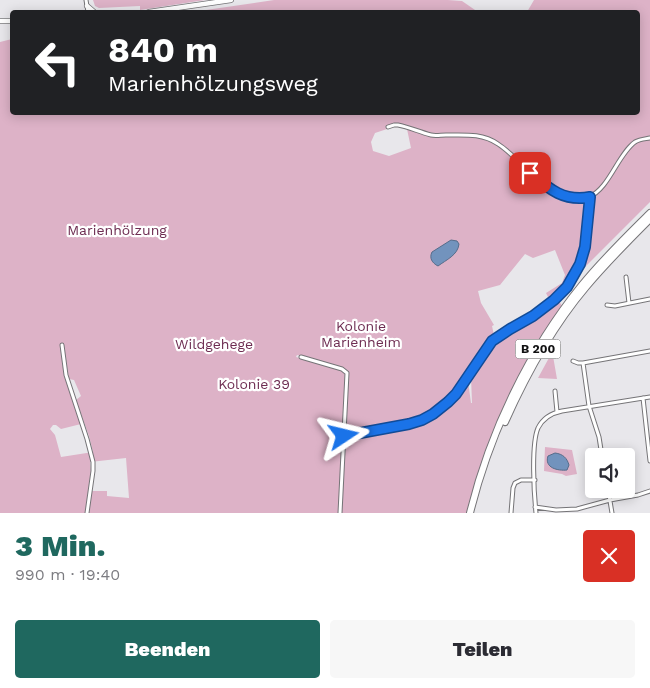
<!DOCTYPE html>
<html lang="de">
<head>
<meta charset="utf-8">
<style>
  :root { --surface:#fff; --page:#f7f7f7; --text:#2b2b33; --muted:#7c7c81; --accent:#1f685f }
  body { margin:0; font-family:"Work Sans",sans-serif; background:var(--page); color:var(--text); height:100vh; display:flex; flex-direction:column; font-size:19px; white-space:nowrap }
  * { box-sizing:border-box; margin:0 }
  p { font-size:16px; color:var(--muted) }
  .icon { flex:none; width:28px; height:28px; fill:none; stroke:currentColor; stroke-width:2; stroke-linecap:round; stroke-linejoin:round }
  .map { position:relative; height:513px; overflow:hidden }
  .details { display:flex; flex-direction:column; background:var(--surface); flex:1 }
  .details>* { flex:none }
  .guide { position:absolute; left:10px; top:10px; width:630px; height:105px; border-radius:5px; box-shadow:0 2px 12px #0003; background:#202124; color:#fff; overflow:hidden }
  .buttons { position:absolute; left:585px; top:448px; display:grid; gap:10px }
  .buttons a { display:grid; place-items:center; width:50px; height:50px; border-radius:5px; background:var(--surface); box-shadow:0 2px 12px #0003; font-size:25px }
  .pin { position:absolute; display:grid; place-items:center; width:42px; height:42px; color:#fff; margin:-21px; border-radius:10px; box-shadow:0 2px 8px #0006 }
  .me { position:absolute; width:55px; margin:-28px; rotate:80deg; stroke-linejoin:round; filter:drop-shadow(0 0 4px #0008) }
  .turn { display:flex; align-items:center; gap:18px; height:105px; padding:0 15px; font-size:22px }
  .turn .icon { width:65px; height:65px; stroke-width:2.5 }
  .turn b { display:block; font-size:35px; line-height:42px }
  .round { display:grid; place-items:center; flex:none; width:52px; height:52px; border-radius:5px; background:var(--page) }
  .head { display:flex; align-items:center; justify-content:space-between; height:85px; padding:0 15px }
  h1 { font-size:30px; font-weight:800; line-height:38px; color:var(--accent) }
  .button { display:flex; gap:10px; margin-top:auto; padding:10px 15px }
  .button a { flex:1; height:58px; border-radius:5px; background:var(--accent); color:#fff; font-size:20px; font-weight:800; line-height:58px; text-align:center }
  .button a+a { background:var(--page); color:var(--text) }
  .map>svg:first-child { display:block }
  .green { fill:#ddb2c7; fill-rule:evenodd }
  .water { fill:#7293bd; stroke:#556c8a }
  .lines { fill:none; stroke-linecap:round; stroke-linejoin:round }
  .street-casing { stroke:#757477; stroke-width:5 }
  .secondary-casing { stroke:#757477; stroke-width:6 }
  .highway-casing { stroke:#757477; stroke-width:8 }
  .street { stroke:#fff; stroke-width:3 }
  .secondary { stroke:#fff; stroke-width:4.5 }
  .highway { stroke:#fff; stroke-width:6 }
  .route-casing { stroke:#114b97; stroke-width:12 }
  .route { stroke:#1a73e8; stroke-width:9 }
  .labels { text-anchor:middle; stroke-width:4.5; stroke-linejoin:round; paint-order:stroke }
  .shield { fill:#fff; stroke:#585859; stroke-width:1 }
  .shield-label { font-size:12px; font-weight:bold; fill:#111112 }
  .park-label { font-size:14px; fill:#6e2d52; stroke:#fff }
</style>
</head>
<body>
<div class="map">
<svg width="650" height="513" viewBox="0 0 650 513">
  <rect width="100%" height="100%" fill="#e8e7eb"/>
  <path class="green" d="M93,0h112l-65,10v-4l-41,2 -4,-2z
    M274,0h174l14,1 16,11h-286z
    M534,0h116v202l-85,85 -15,14 -4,-8 16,-10 3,-8 -10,-25 -22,8 -8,-4 -25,31 -22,6 3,12 13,22 -2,1 2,9c-15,18 -26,39 -40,57 -8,11 -21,22 -34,26 -22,8 -49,11 -72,15l-2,-2 2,-58 -4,-5 -47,-13 -1,2 46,13 3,3 -6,140h-250l2,-22h16v5l22,2 -3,-40 -36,4 1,10 -6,41h-85v-471l12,-3v73h626v-100h-111zM396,126l11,3 4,19 -22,8 -16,-5 -2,-9 4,-9zM66,361l3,18 5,1 7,16 -5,4 13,36 4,16 -32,5 -6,-22 -5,-6 3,-4h3l5,4 20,-5 -16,-46 -3,-16z
    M558,299l4,7 -18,26 -19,33 -12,24 -45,124h-127l5,-73 2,-3c16,-3 32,-6 47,-8 10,-2 21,-3 31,-7 18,-8 31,-25 42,-41l3,22h1l-1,-26 1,-4c8,-12 15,-26 26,-35 20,-14 42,-23 60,-39z
    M550,356h3l4,23 -19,-1z
    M545,447l27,3 5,24 -11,2 -4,-2 -18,-3z"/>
  <path class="water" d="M451,240l6,1 2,3c-1,11 -13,16 -21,22 -6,-3 -9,-8 -6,-14z
    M555,453c8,1 12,5 14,12l-2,5c-9,1 -23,-2 -19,-14z"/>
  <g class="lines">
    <g class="street-casing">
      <path id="street" d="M86,0l2,12
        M388,127l6,-2h4c11,2 21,7 33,10 4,1 10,0 15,0 18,0 36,-2 52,9 25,16 47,54 80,55 3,0 8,0 11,-2 20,-8 29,-43 46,-55 5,-3 10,-3 15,-4
        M626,277l3,26
        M607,305l8,1 35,-7
        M62,345l4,30 21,64 6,23v9l-6,42
        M301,357l41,12 5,4 -7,140
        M573,361l5,2h5l67,-12
        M583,363l6,43 10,31 3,19
        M555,391l2,21
        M643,398l7,63
        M343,436l66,-12 13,-4 11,-6 15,-12 8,-9 36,-52 17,-12 24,-13 21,-16 13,-13 13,-23 5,-17 5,-50
        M608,489l4,24
        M535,507l21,3 21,-1 33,-9 28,-5 12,-4
        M511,513l2,-25 2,-5 6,-3h14
        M536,513c-2,-19 -5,-69 2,-85 5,-10 14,-15 24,-17l88,-14"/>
    </g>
    <g class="secondary-casing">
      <path id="secondary" d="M87,6l7,6
        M149,12l82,-12
        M0,21h12"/>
    </g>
    <g class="highway-casing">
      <path id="highway" d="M505,422c21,-47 48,-96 81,-135 20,-24 42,-46 64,-68
        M470,513c20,-81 59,-163 112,-228 21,-26 45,-49 68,-72"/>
    </g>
    <use href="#street" class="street"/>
    <use href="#secondary" class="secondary"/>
    <use href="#highway" class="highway"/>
  </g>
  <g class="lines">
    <g class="route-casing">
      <path id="route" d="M344,436l65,-12 13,-4 11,-6 15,-12 8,-8 36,-53 18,-12 23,-13 21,-16 13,-13 13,-23 5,-17 5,-50c-26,5 -41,-8 -60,-24"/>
    </g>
    <use href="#route" class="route"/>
  </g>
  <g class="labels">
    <rect class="shield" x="515.5" y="339.5" width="45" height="19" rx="4"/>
    <g class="shield-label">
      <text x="538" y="353">B 200</text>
    </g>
    <g class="park-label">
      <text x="117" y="235">Marienhölzung</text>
      <text x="361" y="331">Kolonie<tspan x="361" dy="16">Marienheim</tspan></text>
      <text x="214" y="349">Wildgehege</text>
      <text x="254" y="389">Kolonie 39</text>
    </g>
  </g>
</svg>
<div class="buttons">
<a><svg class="icon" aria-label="sound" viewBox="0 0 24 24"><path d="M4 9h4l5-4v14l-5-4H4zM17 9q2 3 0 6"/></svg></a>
</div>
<div class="pin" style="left:530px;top:173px;background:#d93025"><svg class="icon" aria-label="arrive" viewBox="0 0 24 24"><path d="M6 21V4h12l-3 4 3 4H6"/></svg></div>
<svg class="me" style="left:344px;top:436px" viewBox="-20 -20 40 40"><path d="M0-17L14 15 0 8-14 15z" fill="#1a73e8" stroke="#fff" stroke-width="4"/></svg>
<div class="guide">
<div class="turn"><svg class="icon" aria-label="left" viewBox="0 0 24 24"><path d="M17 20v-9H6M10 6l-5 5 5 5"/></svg><div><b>840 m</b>Marienhölzungsweg</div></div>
</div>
</div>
<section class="details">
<div class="head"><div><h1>3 Min.</h1><p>990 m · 19:40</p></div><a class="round" style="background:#d93025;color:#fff"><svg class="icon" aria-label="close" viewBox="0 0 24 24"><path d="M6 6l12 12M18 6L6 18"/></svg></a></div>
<div class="button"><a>Beenden</a><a>Teilen</a></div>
</section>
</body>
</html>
